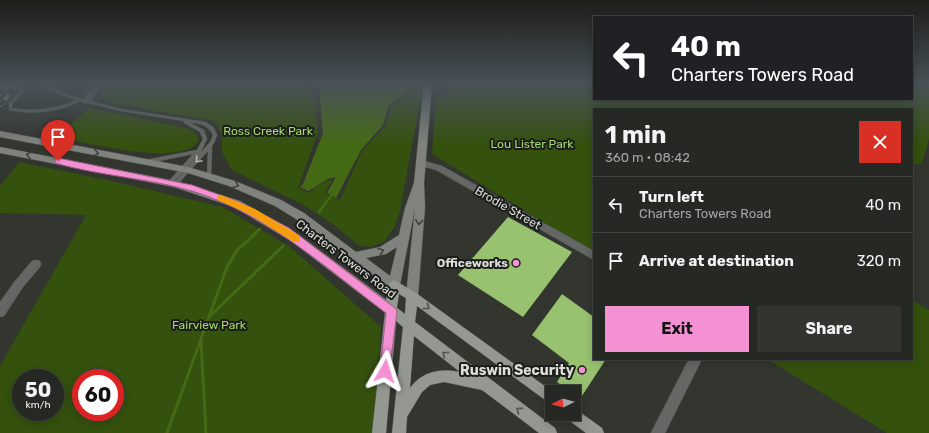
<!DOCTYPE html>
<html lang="en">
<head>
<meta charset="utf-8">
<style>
  :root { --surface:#262823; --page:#323430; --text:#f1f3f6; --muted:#a4a6a6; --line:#424441; --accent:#f491d3 }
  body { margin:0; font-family:Rubik,sans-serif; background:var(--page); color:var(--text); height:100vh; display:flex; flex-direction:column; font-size:15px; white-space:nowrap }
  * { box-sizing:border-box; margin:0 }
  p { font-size:13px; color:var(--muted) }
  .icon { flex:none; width:22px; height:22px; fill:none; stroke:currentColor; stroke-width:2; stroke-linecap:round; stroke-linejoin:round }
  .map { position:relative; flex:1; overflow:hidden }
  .sheet { position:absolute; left:593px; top:108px; width:320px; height:252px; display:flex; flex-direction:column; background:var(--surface); border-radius:0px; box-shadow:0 2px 10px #0003,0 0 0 1px var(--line) }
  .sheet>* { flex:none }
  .guide { position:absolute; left:593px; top:16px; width:320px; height:84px; border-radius:0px; box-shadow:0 2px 10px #0003,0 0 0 1px var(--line); background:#202124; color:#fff; overflow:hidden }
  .needle { width:26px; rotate:264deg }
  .fabs { position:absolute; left:545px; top:385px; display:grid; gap:8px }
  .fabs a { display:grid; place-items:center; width:36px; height:36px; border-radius:0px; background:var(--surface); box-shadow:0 2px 10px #0003,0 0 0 1px var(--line); font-size:20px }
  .speed { position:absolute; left:12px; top:369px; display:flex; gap:8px; font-size:20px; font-weight:700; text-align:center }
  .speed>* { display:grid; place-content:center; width:52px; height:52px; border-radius:50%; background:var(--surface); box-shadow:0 2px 10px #0003,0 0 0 1px var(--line); line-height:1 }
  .speed small { font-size:10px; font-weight:400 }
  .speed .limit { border:6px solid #d22; background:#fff; color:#111 }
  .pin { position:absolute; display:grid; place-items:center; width:34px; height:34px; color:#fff; margin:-41px -17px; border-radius:50% 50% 50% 0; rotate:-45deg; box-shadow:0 0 4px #0007 }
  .pin .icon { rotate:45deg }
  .me { position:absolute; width:44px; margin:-22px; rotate:6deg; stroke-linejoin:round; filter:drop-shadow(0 0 3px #0008) }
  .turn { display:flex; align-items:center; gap:14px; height:84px; padding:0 12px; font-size:18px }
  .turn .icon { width:52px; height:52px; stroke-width:2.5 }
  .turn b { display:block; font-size:28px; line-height:34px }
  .round { display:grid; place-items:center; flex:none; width:42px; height:42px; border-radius:0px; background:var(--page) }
  .headline { display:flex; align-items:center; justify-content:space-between; height:68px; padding:0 12px }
  h1 { font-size:24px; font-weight:700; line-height:30px }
  .button { display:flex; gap:8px; margin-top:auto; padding:8px 12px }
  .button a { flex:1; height:46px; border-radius:0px; background:var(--accent); color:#111; font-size:16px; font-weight:700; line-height:46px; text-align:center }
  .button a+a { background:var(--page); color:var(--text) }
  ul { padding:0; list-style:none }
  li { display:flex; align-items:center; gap:12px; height:56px; padding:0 12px; border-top:1px solid var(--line) }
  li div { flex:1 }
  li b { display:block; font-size:15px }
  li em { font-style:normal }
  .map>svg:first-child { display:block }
  .green { fill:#34510e; fill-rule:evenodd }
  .water { fill:#456a16 }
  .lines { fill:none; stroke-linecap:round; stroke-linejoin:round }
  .stream-far1 { stroke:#456a16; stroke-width:2.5 }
  .stream { stroke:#456a16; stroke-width:3 }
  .building { fill:#98c270 }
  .lane-casing { stroke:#50544e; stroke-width:1 }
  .street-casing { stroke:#50544e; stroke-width:1 }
  .secondary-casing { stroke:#50544e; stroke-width:1 }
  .primary-casing { stroke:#50544e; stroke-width:1 }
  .lane { fill:#656764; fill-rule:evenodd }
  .street { fill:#656764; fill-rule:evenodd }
  .secondary { fill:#80837d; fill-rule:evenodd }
  .primary { fill:#949891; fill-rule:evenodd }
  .rail-casing { stroke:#8e928c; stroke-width:4 }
  .rail { stroke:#1b1d1a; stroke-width:2.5; stroke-dasharray:7; stroke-linecap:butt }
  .oneway { stroke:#3e413d }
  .oneway2 { stroke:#b2b4b0 }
  .oneway3 { stroke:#515450 }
  .route { fill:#f491d3; stroke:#9f5e89 }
  .slow { fill:#f59e0b }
  .poi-dot { fill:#f491d3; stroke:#1b1d1a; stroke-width:1.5 }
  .labels { text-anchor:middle; stroke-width:4; stroke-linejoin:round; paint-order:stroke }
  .park-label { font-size:12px; fill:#a5da70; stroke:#1b1d1a }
  .street-label { font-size:12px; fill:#dbded9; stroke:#1b1d1a }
  .poi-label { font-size:12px; font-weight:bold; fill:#dbded9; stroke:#1b1d1a; text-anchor:end }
  .near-poi-label { font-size:14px; font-weight:bold; fill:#dbded9; stroke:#1b1d1a; text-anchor:end }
</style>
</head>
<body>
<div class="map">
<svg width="929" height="433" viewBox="0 0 929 433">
  <rect width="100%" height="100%" fill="#32362f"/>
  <path class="green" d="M107,84h188l18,6 5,42 -20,56 11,5 7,-7 17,-7 -8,14 15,7 22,-49 24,-26 5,-19 32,-22 -23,127 -5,15 -11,16 -14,5 -12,-2 -25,-21 -33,-21 -68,-33 -10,-18v-16l-7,-15 -100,-17 -14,-7v-4z
    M447,84l16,3 23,-3h108v15h318v-15h17v55l-7,24 -10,2v-56h-318v144l-162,-99 4,-57 16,-3 -2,-1z
    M89,108l97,20 8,3 5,8c-11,30 -109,4 -135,0 0,-12 17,-23 25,-31z
    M19,162l88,18 115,27 67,39 92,81 -8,106h-373v-67l86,-151 -86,-2v-27zM21,378h34v34h-34zM81,378h34v34h-34z
    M912,300l17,10v123h-42l-120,-74h145z"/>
  <path class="water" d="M308,84h110l-30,22 -5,19 -22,25 -25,48 -9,-5 9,-16 -8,2 -20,12 -8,-4 3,-3 20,-51 -4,-45z"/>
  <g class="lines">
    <path class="stream-far1" d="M319,212l14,-19
      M252,236l8,-7"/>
    <path class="stream" d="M211,315l72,-69
      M201,342l5,91
      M167,433l60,-166 10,-17 17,-15"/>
  </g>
  <path class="building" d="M508,217l64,35 -49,65 -65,-42z
    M562,294l32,23v42h12l-26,40 -6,-5v-2h-3l-14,-10 12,-19 -37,-28z"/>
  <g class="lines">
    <g class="lane-casing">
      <path id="lane" d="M44,84h4l1,2 19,9 53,14 85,13 8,6 3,7 -3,8 -2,3 -1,30 -2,2 -2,-2 1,-25 -31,34 -2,1 -2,-2 37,-42 3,-7c-6,-11 -13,-11 -24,-13l15,8 3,9 -6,13 -29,32h-4v-2l25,-28 -48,10 -2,-2 2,-2 52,-10 6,-11 -3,-7 -16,-9v-2l-63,-10 -41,-10c-19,11 -50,14 -71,9v-7l11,-12h1l2,1 -11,12v4c20,4 46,1 64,-8l-10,-3 -20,-9z"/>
    </g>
    <g class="street-casing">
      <path id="street" d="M95,84h8l-14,19h-6l-1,-2z
        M421,160l21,6 152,85v9l-158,-90 -18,-5 -2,-2 2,-2z
        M36,260l4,1 1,3 -1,3 -17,20 -19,29 -4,1v-15l15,-21 17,-20z
        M689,359h13l-37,74h-14z"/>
    </g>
    <g class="secondary-casing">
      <path id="secondary" d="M424,84h8l-8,99 1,24 -7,89 -2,3 -4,2 -4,-2 -2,-3 9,-88 -15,77 -2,3 -4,2 -98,-71 -21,-13 -46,-20 -41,-13 -188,-36v-6l188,36 47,14 46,19 23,13 52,39 24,-5 19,-12 6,-27 9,-25zM397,247l-7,29 -24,-18 20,-4z
        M0,147l175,34 65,20 59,34 97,72 2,4 -2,4 -4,1 -4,-1 -97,-74 -57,-34 -60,-20 -174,-34z"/>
    </g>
    <g class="primary-casing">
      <path id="primary" d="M394,280l22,13 137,99 -1,13 -135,-99 -2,16 140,106 2,5h-18l-57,-43 -38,-8 -14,3 -8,7 -15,25 -1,16h-14l11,-106 -7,-6 -10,112h-14l16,-148 2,-3zM399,294l7,4 -1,16 -8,-6zM414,336l46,36c-19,-4 -38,-1 -50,16z
        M574,408l28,20 2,5h-18l-19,-14 -2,-5h9z"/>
    </g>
    <use href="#lane" class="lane"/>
    <use href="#street" class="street"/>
    <use href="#secondary" class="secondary"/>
    <use href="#primary" class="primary"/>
    <g class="rail-casing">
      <path id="rail" d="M0,94l9,-10
        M0,105l18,-21"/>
    </g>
    <use href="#rail" class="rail"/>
  </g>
  <defs><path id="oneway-chevron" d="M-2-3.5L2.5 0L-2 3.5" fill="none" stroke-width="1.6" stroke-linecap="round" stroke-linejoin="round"/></defs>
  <g class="oneway">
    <use href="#oneway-chevron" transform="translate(96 153) rotate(10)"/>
    <use href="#oneway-chevron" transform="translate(29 155) rotate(-169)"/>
    <use href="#oneway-chevron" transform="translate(236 185) rotate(22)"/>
    <use href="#oneway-chevron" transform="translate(419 222) rotate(96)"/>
    <use href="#oneway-chevron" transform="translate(381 251) rotate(-21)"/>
  </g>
  <use class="oneway2" href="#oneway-chevron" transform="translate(198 160) rotate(133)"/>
  <g class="oneway3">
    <use href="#oneway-chevron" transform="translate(427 307) rotate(36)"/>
    <use href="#oneway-chevron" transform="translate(445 354) rotate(-142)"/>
    <use href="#oneway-chevron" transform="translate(519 410) rotate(-144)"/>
  </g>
  <linearGradient id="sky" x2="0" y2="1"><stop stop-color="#1c1e1a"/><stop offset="0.58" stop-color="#495258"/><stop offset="1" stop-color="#495258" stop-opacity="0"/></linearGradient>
  <rect width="929" height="145" fill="url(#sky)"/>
  <path class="route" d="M58,158l134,27 48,17 49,26 106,80 2,3 -8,64 -4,2 -4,-2 -1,-4 6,-58c-61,-46 -119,-99 -194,-122 -44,-13 -92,-15 -137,-28v-4z"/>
  <path class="slow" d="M221,195l34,14 45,27v6h-6l-45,-28 -31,-14v-4z"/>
  <g class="poi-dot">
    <circle cx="516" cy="263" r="4"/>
    <circle cx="582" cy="370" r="4"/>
  </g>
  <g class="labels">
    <g class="park-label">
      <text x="268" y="135">Ross Creek Park</text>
      <text x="532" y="148">Lou Lister Park</text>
      <text x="209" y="329">Fairview Park</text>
    </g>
    <g class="street-label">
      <text transform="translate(508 208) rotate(30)" y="4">Brodie Street</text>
      <text transform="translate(346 259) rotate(37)" y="4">Charters Towers Road</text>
    </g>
    <g class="poi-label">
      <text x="508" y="267">Officeworks</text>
    </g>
    <g class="near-poi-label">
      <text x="574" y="375">Ruswin Security</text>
    </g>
  </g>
</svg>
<div class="fabs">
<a><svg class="needle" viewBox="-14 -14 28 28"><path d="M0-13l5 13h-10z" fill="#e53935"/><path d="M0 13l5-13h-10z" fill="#a4a6a6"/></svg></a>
</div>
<div class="speed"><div>50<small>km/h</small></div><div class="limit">60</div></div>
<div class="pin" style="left:58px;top:161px;background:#d93025"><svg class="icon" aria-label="arrive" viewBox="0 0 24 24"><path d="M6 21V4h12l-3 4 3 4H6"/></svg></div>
<svg class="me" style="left:385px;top:371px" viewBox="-20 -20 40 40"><path d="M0-17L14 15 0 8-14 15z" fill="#f491d3" stroke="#fff" stroke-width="4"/></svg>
<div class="guide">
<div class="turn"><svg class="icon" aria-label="left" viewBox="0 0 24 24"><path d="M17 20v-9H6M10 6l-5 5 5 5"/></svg><div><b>40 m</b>Charters Towers Road</div></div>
</div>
<section class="sheet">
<div class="headline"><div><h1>1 min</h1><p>360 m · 08:42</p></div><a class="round" style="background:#d93025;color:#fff"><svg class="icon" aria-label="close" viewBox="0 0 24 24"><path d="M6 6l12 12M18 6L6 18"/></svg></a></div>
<ul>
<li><svg class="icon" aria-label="left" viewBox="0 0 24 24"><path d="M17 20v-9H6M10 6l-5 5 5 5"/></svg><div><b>Turn left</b><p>Charters Towers Road</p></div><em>40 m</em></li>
<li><svg class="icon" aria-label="arrive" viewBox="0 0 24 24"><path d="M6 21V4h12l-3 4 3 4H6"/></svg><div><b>Arrive at destination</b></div><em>320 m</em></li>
</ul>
<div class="button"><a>Exit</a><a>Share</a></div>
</section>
</div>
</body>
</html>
